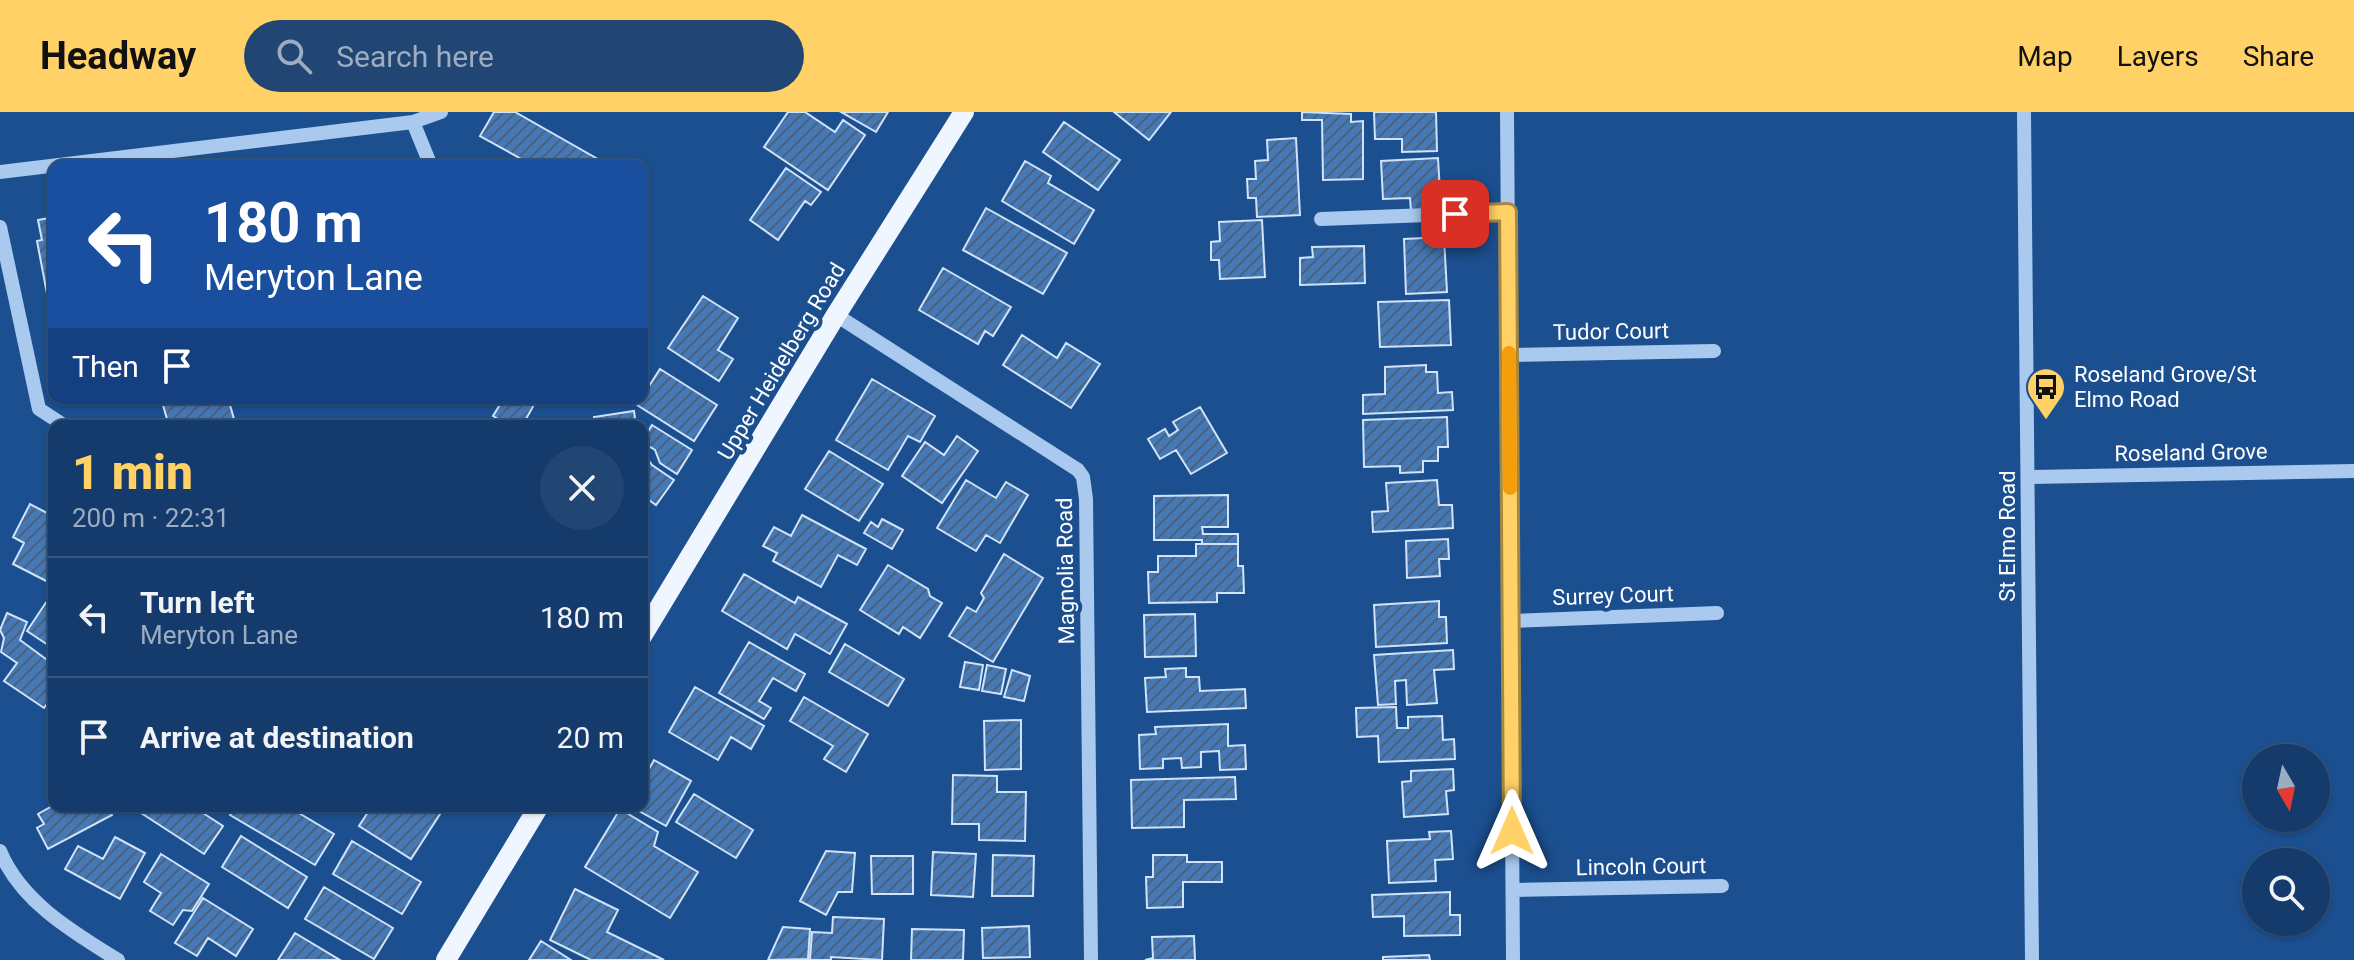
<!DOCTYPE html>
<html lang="en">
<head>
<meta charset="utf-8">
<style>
  :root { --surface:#143b6b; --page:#214673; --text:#f1f3f6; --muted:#9dadc1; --line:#33557e; --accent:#ffd166 }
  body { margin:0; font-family:Roboto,sans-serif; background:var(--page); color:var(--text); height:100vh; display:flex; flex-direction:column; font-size:30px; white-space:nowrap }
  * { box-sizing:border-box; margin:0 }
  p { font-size:26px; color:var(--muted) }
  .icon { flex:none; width:44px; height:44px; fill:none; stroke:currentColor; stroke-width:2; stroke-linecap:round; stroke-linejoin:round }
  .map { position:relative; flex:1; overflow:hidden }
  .panel { position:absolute; left:48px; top:308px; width:600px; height:392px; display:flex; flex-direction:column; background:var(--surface); border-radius:16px; box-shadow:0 2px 6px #0004,0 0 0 2px var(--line) }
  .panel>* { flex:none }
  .banner { position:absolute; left:48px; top:48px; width:600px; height:244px; border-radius:16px; box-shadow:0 2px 6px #0004,0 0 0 2px var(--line); background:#1a4fa0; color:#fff; overflow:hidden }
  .needle { width:52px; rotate:171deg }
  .fabs { position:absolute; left:2242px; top:632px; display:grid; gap:16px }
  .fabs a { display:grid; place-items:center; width:88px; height:88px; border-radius:50%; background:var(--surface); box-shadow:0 2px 6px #0004,0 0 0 2px var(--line); font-size:40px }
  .pin { position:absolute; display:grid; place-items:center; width:68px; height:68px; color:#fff; margin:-34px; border-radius:16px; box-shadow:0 4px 12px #0006 }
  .me { position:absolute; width:88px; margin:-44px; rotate:0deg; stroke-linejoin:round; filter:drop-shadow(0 0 6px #0008) }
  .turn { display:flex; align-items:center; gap:28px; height:168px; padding:0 24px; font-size:36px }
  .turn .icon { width:104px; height:104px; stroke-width:2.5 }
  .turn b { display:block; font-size:56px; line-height:68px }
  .then { display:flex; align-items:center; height:76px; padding:0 24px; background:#0003; gap:16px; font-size:30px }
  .round { display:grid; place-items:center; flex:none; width:84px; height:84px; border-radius:42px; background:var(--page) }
  .headline { display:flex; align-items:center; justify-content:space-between; height:136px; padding:0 24px }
  h1 { font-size:48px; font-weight:800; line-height:60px; color:var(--accent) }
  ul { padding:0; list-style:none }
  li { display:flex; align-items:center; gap:24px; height:120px; padding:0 24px; border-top:2px solid var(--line) }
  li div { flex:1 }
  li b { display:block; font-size:30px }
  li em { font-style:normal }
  header { display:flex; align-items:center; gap:48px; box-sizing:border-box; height:112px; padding:0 40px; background:var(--accent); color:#111 }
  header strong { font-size:38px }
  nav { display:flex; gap:44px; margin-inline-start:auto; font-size:28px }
  .search { width:560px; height:72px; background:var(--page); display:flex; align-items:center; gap:20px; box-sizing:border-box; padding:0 28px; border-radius:44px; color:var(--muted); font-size:30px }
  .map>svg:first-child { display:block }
  .building { fill:url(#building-hatch); stroke:#cfe3fa; stroke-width:2 }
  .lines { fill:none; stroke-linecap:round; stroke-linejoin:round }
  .minor { stroke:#a9c9ee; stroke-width:14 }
  .major { stroke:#f0f6ff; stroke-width:20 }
  .route-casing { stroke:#a68842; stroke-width:20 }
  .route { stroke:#ffd166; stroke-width:14 }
  .slow { stroke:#f59e0b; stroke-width:14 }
  .labels { text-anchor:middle; stroke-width:8; stroke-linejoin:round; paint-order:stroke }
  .street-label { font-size:22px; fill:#fff; stroke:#1b4f8f }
  .poi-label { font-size:22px; fill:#fff; stroke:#1b4f8f; text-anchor:start }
</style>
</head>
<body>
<header>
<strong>Headway</strong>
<div class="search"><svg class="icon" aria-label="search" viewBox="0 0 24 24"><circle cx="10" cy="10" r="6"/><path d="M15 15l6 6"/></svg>Search here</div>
<nav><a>Map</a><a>Layers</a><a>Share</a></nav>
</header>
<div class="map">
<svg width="2354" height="848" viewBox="0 0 2354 848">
  <defs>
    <pattern id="building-hatch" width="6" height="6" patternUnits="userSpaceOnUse" patternTransform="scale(2)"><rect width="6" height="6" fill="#4478b7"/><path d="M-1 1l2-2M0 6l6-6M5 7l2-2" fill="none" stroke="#486282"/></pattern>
  </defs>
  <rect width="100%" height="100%" fill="#1b4f8f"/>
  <path class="building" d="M494,0h21l95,54h-76l-54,-30z
    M788,0h17l30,20 8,-12 22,15 -37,55 -64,-43z
    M841,0h47l-12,20z
    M1114,0h57l-22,28z
    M1302,0l49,2v8l12,-1v58l-40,1 -1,-60h-20z
    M1374,0h62l1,39 -35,1v-13h-27z
    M1064,10l56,38 -22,30 -55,-38z
    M1296,26l4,77 -43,2 -1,-19h-8l-1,-19h9l-1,-18 13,-1 -1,-20z
    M1438,46l3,51 -30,2 -1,-13 -27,1 -2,-38z
    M1025,49l26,15 -3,7 46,27 -20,34 -72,-43z
    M786,56l35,24 -10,13 -6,-4 -27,39 -28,-20z
    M986,96l81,45 -24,41 -80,-44z
    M54,105v81l-6,1 -11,-58 5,-1 -4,-20z
    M1262,108l3,57 -45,2 -1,-19h-8v-18l9,-1 -1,-19z
    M1444,125l3,55 -41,2 -2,-55z
    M1364,134l1,37 -65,2v-27l13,-1 -1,-10z
    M943,156l68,39 -18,29 -8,-5 -7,13 -59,-34z
    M703,184l35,22 -20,32 15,9 -14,22 -51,-33z
    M1449,188l2,45 -71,2 -2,-45z
    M1022,223l35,23 9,-15 34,21 -29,44 -68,-43z
    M1426,253v7h11l1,21 14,-1 1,18 -90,4v-19l22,-1v-27z
    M660,257l57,36 -23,36 -57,-36z
    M872,267l63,37 -15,26 -12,-6 -20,34 -52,-30z
    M161,286h67l8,28h-67z
    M504,286h22l9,5 -13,23h-12l-17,-10z
    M1200,295l27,46 -36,21 -15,-24 -16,9 -12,-20 17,-10 4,7 9,-6 -5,-8z
    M634,299l2,15h-40l-2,-9z
    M1447,305l1,30h-10v14h-15v11l-23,1v-7l-36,1 -1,-47z
    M652,313l40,25 -15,24 -17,-11 -5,-13 -13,-8z
    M957,324l21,15 -36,52 -40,-27 23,-34 19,13z
    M642,339l10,14 22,15 -18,25 -14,-10z
    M829,339l54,33 -24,37 -54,-32z
    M966,368l30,18 10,-16 22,13 -28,48 -14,-8 -10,16 -39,-23z
    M1437,368l2,25h13l1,23 -80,4 -1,-20 16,-1 -2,-28z
    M1228,383v32h-26l1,7h35v10h-36v-4h-48v-44z
    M52,390l2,1v82l-41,-21 11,-21 -11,-6 17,-33 17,9z
    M802,403l64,34 -9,16 -19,-10 -17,32 -48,-26 4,-8 -14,-7 11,-19 17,9z
    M882,407l21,11 -11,19 -28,-16 7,-11 7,5z
    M1448,427l1,20h-10l1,17 -33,2 -1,-37z
    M1196,432h42v22h5l1,27h-27v9l-68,1 -1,-31h10v-16h38z
    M1004,442l39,24 -50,84 -44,-26 18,-29 9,5 8,-14 -3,-5z
    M888,453l40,24 2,7 12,7 -22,35 -17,-11 -4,7 -39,-24z
    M744,462l51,29 3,-6 49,27 -17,30 -35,-20 -8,15 -65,-38z
    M49,486l5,3v48l-27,-18z
    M1439,489v16h7l1,26 -71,4 -2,-42z
    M7,501l20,9 -7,18 34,25v29l-10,14 -40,-27 13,-18 -16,-11 3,-14 -4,-8z
    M1195,502l1,42 -51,1 -1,-42z
    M749,530l56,32 -9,17 -23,-13 -14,23 12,7 -7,11 -45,-26z
    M845,532l59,35 -16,27 -59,-34z
    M1453,538l1,19 -20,1 3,33 -30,2 -1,-25 -11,1 1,23 -18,1 -4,-50z
    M965,550l18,3 -4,25 -19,-3z
    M987,553l19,4 -5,25 -19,-3z
    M1186,556v9h13l1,14 45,-2 1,19 -99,4 -2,-34 21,-1 -1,-8z
    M1012,558l18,6 -6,25 -20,-4z
    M695,575l69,39 -13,23 -20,-12 -13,23 -49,-28z
    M804,585l64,37 -22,38 -22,-13 9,-13 -43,-25z
    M1396,595l1,21h11v-11l34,-1 1,24 11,-1 1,20 -76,3 -1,-26 -21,1 -1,-29z
    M1021,608v49l-36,1 -1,-49z
    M1228,612v22l17,-1 1,24 -26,1 -1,-19 -18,1v15l-19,1 -1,-10 -18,1v9l-23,1 -1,-34 17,-1 -1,-7z
    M654,648l37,21 -25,45 -36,-20h12v-24z
    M1453,657l1,21 -8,1 2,23 -44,3 -2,-35 9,-1v-10z
    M953,663l44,1v16h29l-1,49 -46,-1v-16h-27z
    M1235,665l1,22 -52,1v27l-52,1 -1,-48z
    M694,682l59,36 -17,28 -60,-36z
    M54,693l54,1 4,9 -64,34 -11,-21 7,-4 -6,-10z
    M141,694h51l31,20 -19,28 -66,-43z
    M236,694h51l47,28 -19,31 -85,-50z
    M372,694h63l7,5 -31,48 -52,-33z
    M620,697l38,23 -4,14 44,26 -28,46 -85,-51z
    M1451,719l2,28 -18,1 1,21 -47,2 -2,-42 43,-2 -1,-7z
    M241,724l66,41 -19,31 -66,-41z
    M115,725l30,16 -25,46 -55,-30 13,-23 25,13z
    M352,729l69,41 -19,32 -69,-40z
    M826,739l29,2 -3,39h-14l-12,23 -26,-14z
    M933,740l43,2 -3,43 -42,-2z
    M161,742l48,30 -17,27 -9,-1 -10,15 -23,-14 11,-18 -17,-11z
    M993,743l41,1 -1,40h-41z
    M1153,743h34v7h35v20h-39v25l-36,1 -1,-31h7z
    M871,744h42v38h-41z
    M324,775l69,41 -19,31 -69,-40z
    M575,777l43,21 -11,22 57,28h-73l-41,-20z
    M1450,780v23h10v20l-56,1v-20l-31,1 -1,-22z
    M203,786l50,31 -17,27 -28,-18 -11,18 -22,-13z
    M833,805l51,2 -2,41 -51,-3v3h-21l2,-28 20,1z
    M1029,814l1,31 -47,1 -1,-30z
    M783,815l27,2 -2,30 -40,1z
    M912,817l52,1 -1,30h-52z
    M295,821l45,27h-62z
    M1194,824l1,24h-50l8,-2 -1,-21z
    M541,829l30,19h-42z
    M1429,843l1,5h-47v-3z"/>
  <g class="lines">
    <path class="minor" d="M1507,0l6,848
      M2024,0l8,848
      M413,10l18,44
      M0,60l413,-50 28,-10
      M1321,107l187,-7
      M0,115l39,182 26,17
      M836,203l242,155 5,7 3,22 5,461
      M1509,243l205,-4
      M2029,365l325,-6
      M1511,509l206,-8
      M0,739c21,51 73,81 118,109
      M1513,778l209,-4"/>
    <path class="major" d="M642,524l194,-321 128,-203
      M446,848l93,-154"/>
  </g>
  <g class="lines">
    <g class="route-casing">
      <path id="route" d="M1455,102l53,-2 4,619"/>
    </g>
    <use href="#route" class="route"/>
    <path class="slow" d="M1509,241l1,135"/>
  </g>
  <defs>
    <g id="bus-pin" transform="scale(2)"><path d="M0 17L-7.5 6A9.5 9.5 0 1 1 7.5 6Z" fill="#ffd166" stroke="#1b4f8f"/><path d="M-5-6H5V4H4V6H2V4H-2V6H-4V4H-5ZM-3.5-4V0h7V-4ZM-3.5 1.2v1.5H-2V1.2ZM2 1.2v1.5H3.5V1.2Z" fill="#111"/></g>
  </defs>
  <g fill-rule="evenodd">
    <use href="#bus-pin" x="2046" y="275"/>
  </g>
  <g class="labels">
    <g class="street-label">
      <text transform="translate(1611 219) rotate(-1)" y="8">Tudor Court</text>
      <text transform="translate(781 249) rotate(-59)" y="8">Upper Heidelberg Road</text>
      <text transform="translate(2191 340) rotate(-1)" y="8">Roseland Grove</text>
      <text transform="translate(2007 424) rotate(-90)" y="8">St Elmo Road</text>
      <text transform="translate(1065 459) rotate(-91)" y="8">Magnolia Road</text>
      <text transform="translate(1613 483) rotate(-2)" y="8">Surrey Court</text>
      <text transform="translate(1641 754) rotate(-1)" y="8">Lincoln Court</text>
    </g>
    <g class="poi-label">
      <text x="2074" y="270">Roseland Grove/St<tspan x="2074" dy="25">Elmo Road</tspan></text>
    </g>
  </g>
</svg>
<div class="fabs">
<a><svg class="needle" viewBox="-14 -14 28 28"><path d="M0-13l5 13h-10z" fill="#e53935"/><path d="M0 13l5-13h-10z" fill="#9dadc1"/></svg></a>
<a><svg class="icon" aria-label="search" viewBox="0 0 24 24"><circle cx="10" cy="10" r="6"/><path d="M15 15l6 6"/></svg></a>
</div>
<div class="pin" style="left:1455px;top:102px;background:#d93025"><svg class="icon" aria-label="arrive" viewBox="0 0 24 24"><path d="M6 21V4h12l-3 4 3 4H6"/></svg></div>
<svg class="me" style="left:1512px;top:719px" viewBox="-20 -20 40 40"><path d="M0-17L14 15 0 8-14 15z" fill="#ffd166" stroke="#fff" stroke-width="4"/></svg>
<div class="banner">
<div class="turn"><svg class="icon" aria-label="left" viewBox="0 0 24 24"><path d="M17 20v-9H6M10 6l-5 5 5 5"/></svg><div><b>180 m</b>Meryton Lane</div></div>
<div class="then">Then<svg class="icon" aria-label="arrive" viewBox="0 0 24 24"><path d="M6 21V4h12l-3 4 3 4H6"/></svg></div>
</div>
<section class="panel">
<div class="headline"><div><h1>1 min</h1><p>200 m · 22:31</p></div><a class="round"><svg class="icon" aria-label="close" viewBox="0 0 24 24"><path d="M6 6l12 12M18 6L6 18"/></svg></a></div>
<ul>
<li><svg class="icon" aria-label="left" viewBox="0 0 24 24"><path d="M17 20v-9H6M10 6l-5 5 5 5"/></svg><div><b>Turn left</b><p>Meryton Lane</p></div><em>180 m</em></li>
<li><svg class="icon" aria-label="arrive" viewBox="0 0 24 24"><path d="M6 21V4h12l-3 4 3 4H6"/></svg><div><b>Arrive at destination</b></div><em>20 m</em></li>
</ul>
</section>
</div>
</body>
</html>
